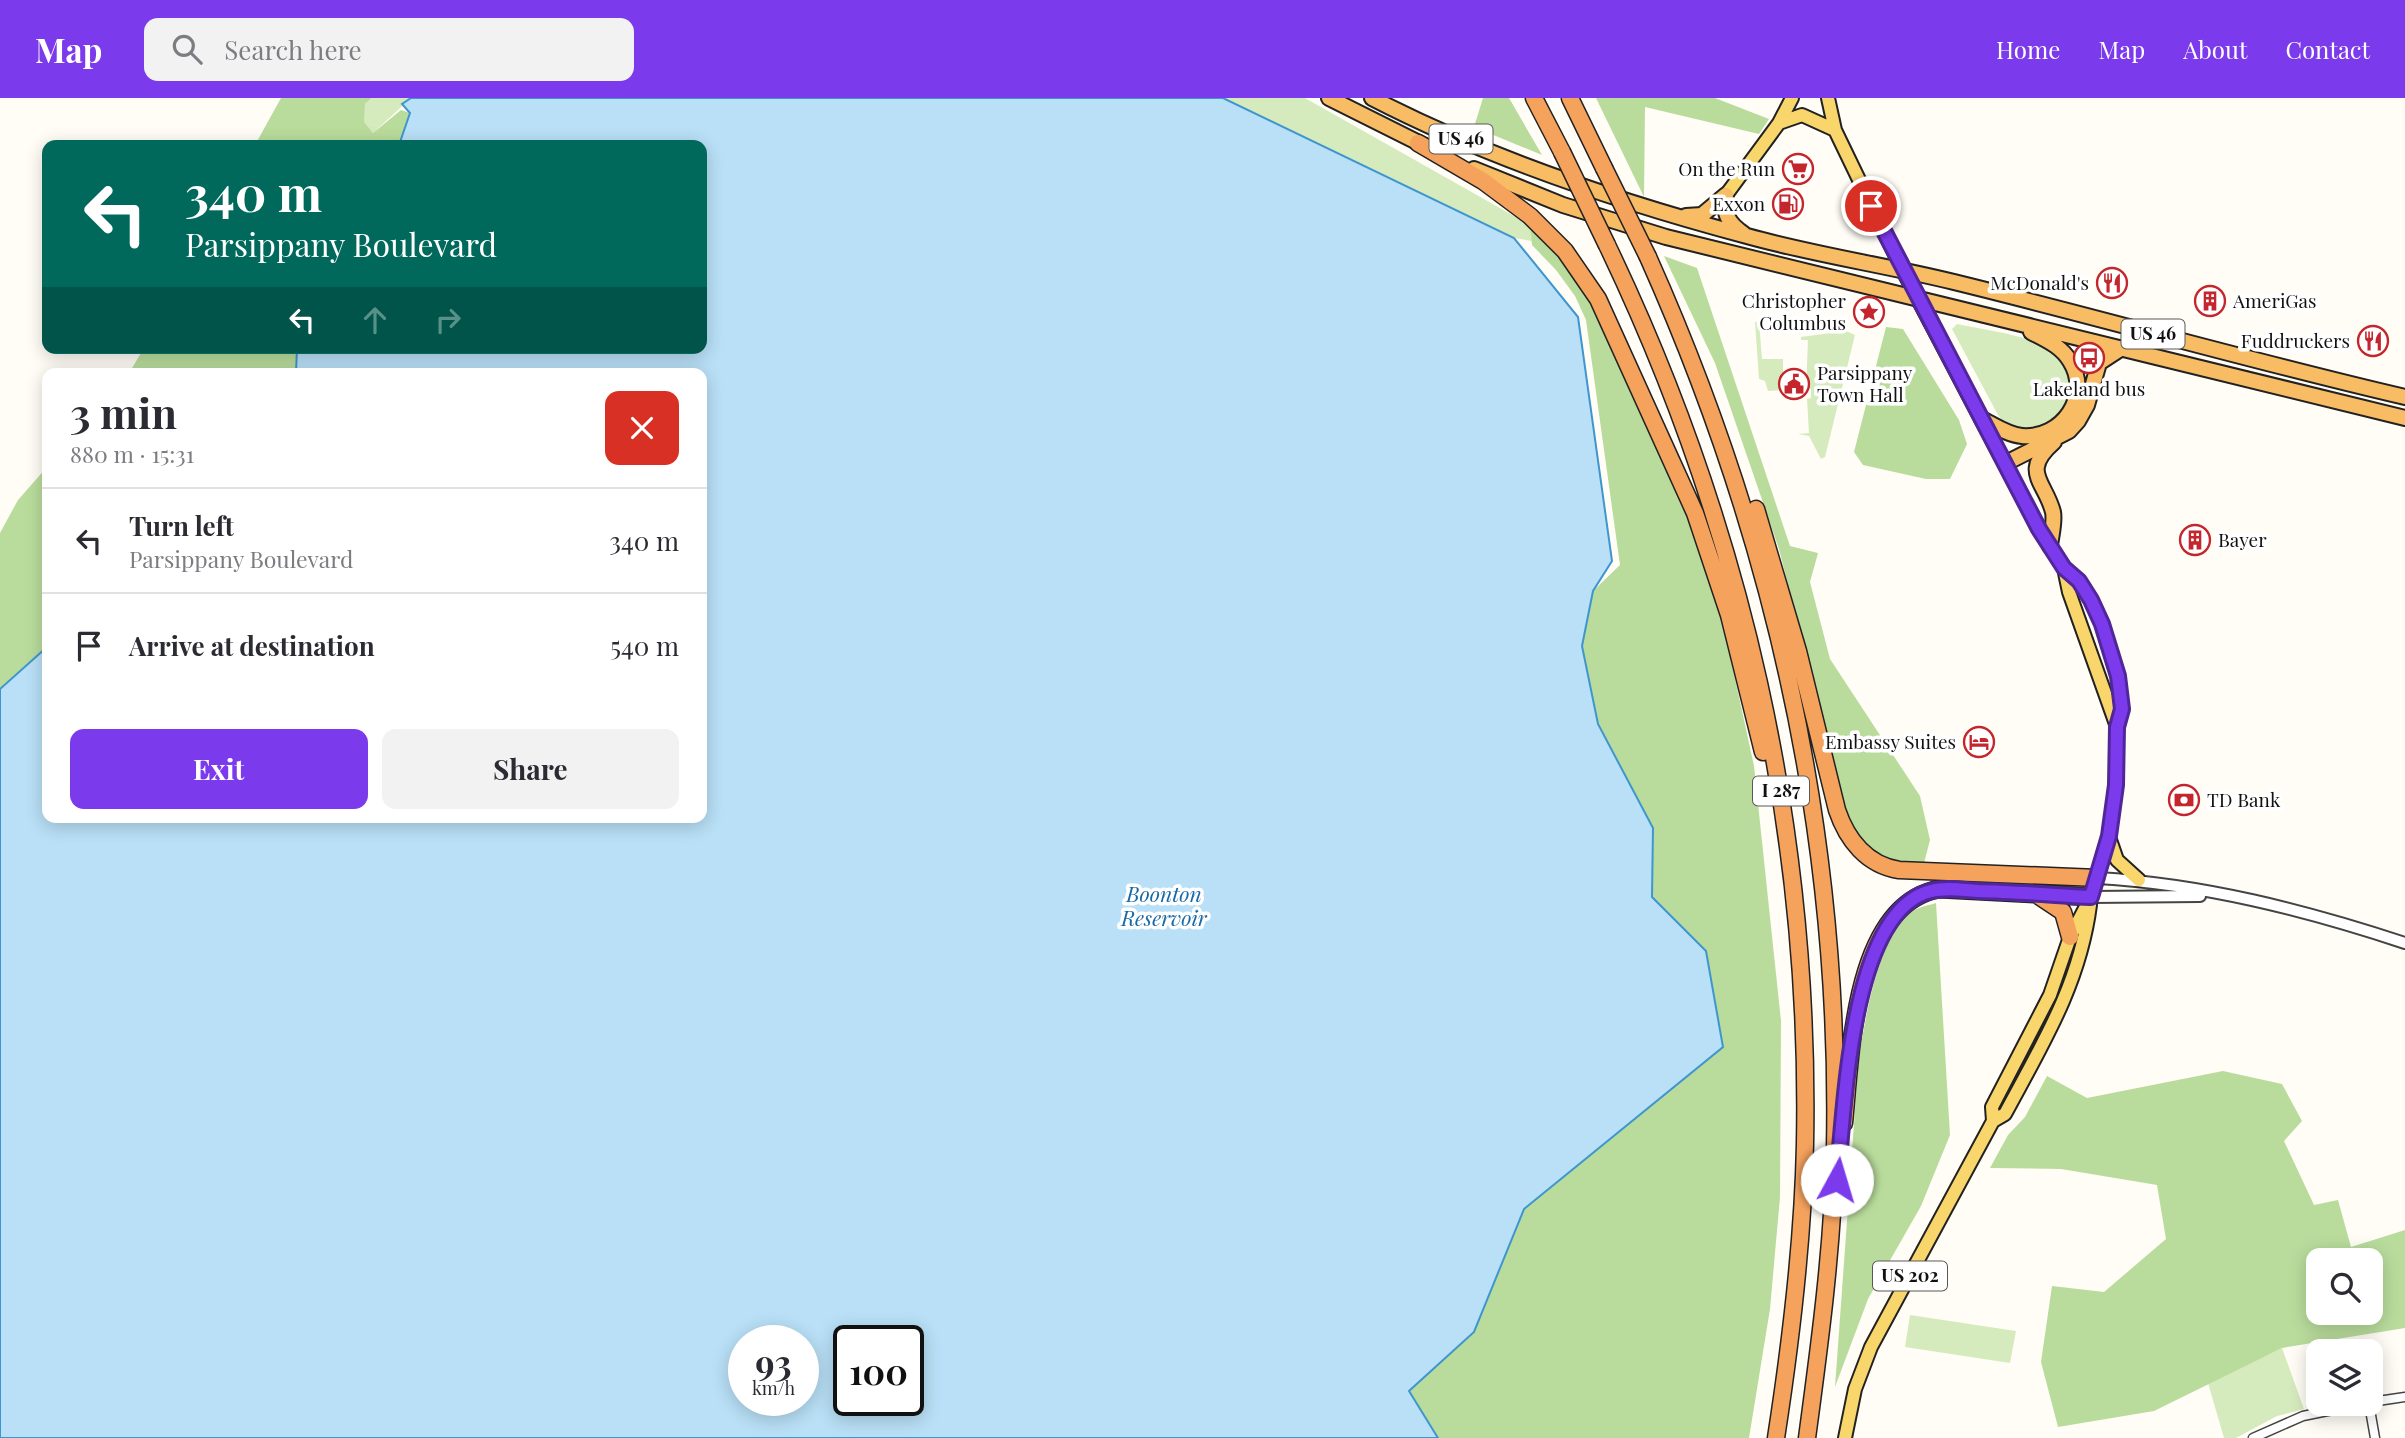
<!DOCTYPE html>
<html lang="en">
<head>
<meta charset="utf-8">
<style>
  :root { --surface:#fff; --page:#f2f2f3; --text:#2b2b33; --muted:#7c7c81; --line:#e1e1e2; --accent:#7c3aed }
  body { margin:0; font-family:"Playfair Display",serif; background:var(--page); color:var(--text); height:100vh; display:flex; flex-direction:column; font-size:26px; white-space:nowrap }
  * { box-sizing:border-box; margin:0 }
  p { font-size:23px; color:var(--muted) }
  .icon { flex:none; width:38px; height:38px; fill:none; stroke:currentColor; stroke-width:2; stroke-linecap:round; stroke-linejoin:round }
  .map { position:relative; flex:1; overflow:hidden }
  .side { position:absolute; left:42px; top:270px; width:665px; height:455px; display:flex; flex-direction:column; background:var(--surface); border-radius:14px; box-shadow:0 4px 18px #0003 }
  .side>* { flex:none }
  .guide { position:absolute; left:42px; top:42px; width:665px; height:214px; border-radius:14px; box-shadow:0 4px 18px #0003; background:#00695c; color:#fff; overflow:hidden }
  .controls { position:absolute; left:2306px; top:1150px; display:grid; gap:14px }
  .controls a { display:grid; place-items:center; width:77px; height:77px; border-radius:14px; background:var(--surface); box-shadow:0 4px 18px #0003; font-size:35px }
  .speed { position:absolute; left:728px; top:1227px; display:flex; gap:14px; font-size:35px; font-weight:700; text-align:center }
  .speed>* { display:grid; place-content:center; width:91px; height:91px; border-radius:50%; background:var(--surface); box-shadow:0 4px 18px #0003; line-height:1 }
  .speed small { font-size:18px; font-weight:400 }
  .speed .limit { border:4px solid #111; border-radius:10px; background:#fff; color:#111 }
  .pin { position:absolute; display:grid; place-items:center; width:60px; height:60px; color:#fff; margin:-30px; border:4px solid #fff; border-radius:50%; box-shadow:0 2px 7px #0007 }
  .me { position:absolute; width:77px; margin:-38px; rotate:6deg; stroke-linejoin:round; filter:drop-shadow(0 0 5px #0008) }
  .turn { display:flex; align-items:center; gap:24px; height:147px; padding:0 28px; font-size:32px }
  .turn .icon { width:91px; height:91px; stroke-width:2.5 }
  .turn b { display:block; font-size:49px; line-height:60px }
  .lanes { display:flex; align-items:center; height:66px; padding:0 28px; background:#0003; justify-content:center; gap:35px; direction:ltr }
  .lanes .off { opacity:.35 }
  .round { display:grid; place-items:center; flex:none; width:74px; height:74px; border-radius:14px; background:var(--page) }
  .summary { display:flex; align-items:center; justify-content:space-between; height:119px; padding:0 28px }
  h1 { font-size:42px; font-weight:700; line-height:52px }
  .button { display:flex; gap:14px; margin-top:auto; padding:14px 28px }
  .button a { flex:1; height:80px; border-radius:14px; background:var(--accent); color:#fff; font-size:28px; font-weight:700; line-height:80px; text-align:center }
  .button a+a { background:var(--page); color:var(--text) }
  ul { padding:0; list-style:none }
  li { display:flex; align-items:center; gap:21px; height:105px; padding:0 28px; border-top:2px solid var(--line) }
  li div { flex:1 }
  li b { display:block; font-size:26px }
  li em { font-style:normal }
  header { display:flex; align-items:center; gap:42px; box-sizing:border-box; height:98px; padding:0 35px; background:var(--accent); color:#fff }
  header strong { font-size:33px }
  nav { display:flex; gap:38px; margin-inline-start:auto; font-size:24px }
  .search { width:490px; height:63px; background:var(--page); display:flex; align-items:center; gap:18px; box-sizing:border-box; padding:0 24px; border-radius:14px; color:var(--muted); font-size:26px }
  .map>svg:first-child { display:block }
  .green { fill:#d5ebbd }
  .forest { fill:#b9dc9c; fill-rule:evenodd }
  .water { fill:#b9e0f7; stroke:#3f96cf; stroke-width:2; fill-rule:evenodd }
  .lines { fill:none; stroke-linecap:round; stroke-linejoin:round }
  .minor-casing { stroke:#444; stroke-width:11 }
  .tertiary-casing { stroke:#444; stroke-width:14 }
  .primary-casing { stroke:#222; stroke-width:16 }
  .trunk-casing { stroke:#222; stroke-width:18 }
  .motorway-casing { stroke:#222; stroke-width:19 }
  .minor { stroke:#fff; stroke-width:8 }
  .tertiary { stroke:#fff; stroke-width:10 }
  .primary { stroke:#f9d66b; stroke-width:12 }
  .trunk { stroke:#f7bc64; stroke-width:14 }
  .motorway { stroke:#f5a25d; stroke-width:16 }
  .motorway-bridge-casing { stroke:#222; stroke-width:19; stroke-linecap:butt }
  .motorway-bridge { stroke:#f5a25d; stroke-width:16 }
  .route-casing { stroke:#51269a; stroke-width:18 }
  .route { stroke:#7c3aed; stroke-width:12 }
  .labels { text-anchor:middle; stroke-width:7; stroke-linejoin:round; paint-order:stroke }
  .shield { fill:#fff; stroke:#585858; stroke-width:2 }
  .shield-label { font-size:18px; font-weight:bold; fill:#111 }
  .poi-label { font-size:19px; fill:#111; stroke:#fff; text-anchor:end }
  .water-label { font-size:21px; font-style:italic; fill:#1768a6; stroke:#fff }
</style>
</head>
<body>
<header>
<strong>Map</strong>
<div class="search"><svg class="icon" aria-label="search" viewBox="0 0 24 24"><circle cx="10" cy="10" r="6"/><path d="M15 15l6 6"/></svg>Search here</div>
<nav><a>Home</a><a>Map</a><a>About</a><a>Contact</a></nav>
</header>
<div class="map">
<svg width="2405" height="1340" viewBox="0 0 2405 1340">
  <rect width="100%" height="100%" fill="#fffdf5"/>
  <path class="green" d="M372,0h39l-38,35 -10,-11 2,-18z
    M1223,0h82l225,127 2,16 -18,-3z
    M1755,224h4l3,37h21v31l-15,1 -3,-10 -6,-2z
    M1957,226c27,6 71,11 94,25 28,18 28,61 -2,76 -7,4 -18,6 -26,8l-18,-9 -7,-9 -46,-86z
    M1846,233l9,4 -30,122 -4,2 -12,-23 -11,-2 11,-1 -2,-34 4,-1v-9h-5l2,-49h-7v-3z
    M1910,1217l106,16 -6,32 -105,-16z
    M2282,1250l22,61 -27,7 -41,22h-12l-16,-55z"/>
  <path class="forest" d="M281,0h91l-7,6 -1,18 9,11 28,-23 9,3 -11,32h-144z
    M1483,0h26l33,57 -68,-28z
    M1596,0h119l54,21 -10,15 -114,-27 -1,90z
    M1530,127l34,35 24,31 104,232 30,96 32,147 27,255 -1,176 -10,112 -21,129h-311l-29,-47 65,-59 50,-123 199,-162 -17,-96 -54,-54 1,-69 -55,-104 -16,-78 11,-55 27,-26 -34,-245 -11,-24 -19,-26 -24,-25z
    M1664,158l33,12 93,278 28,7 -8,29 20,77 90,137 10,44 -6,23c-46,1 -61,-14 -80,-55l-65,-259 -64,-186z
    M1886,229l17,2 56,91 8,24 -17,35h-24l-63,-14 -9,-13z
    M144,250h153l-1,25h-167z
    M47,369v180l-47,42v-156l18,-33z
    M1936,805l14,232 -29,71 -53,93 -33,88 24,-332c7,-37 20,-126 56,-145 7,-4 15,-5 21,-7z
    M2223,973l59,13 20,37 -18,20 30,64 24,-5 13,47 54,-17v98l-123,20 -128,63 -96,16 -17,-65 11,-76 52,6 62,-53 -9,-54 -96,-16 -71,-1 18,-33 17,-18 22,-41 40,22zM2319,1162h52v52h-52z"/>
  <path class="water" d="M411,0h812l291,140 64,79 34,244 -19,30 -11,55 16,78 55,104 -1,69 54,54 17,96 -199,162 -50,123 -65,59 29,47h-1438v-749l47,-42v170h655v-444h-406l1,-25h405v-203h-303l11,-32 -8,-9zM744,1242h59v60h-59zM849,1242h59v60h-59z"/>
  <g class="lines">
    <g class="minor-casing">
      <path id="minor" d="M2371,1304l34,-5
        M2369,1306l6,34
        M2253,1340l50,-22 59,-12"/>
    </g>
    <g class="tertiary-casing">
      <path id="tertiary" d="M2098,780c105,6 207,32 307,65
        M2091,799l109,-1"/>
    </g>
    <g class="primary-casing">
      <path id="primary" d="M1828,0l7,32 67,139 137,260 25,39 15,13 12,19 11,24 16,52 4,33 -5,18 -1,58 -7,52 -18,60 -21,40 -20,58 -58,112 1,14 -122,226 -16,42 -10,49
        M1779,25l23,-8 33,15
        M1726,97l53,-72 13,-25
        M2064,470l5,24 48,135
        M2109,739l8,23 22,20
        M1993,1023l12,-7c37,-69 75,-130 85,-209"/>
    </g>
    <g class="trunk-casing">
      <path id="trunk" d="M1329,0l98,49
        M1372,0c118,61 247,104 375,138 68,19 138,29 207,46 151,37 300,80 451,115
        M1474,71l89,36 103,32 739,181
        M1726,97c-4,18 3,29 18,39
        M1686,118l16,-1 24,-20
        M1982,321c12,6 26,16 40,17 40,3 70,-40 48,-75 -9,-15 -24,-21 -39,-29
        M2006,365l63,-32 9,-10 9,-16 12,-42 23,-15
        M2050,448c1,-10 5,-24 3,-34 -8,-31 -33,-40 1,-70"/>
    </g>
    <g class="motorway-casing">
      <path id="motorway" d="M1534,0l28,54
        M1570,0l34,70
        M1418,45l65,38 47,35 35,35 33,48 97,214 34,102 34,137
        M1607,147c135,281 204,586 198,899 -2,99 -14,197 -29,294
        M1648,159c126,282 193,581 187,891 -2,97 -15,194 -28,290
        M1756,411l42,142 39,159c10,30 30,55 62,60l199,8
        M2039,798l24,16 7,25
        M1844,1025c7,-68 9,-218 95,-234l152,8"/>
    </g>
    <use href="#minor" class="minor"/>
    <use href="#tertiary" class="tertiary"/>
    <use href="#primary" class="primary"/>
    <use href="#trunk" class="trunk"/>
    <use href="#motorway" class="motorway"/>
    <g class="motorway-bridge-casing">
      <path id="motorway-bridge" d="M1562,54l45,93
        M1604,70l44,89"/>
    </g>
    <use href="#motorway-bridge" class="motorway-bridge"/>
  </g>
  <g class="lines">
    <g class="route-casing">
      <path id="route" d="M1837,1082c8,-69 12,-269 94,-289 15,-4 32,-1 48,0 37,1 74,4 112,6l18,-61 7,-51 1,-58 5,-18 -4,-33 -16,-52 -11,-24 -12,-19 -15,-13 -25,-39 -168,-323"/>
    </g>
    <use href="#route" class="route"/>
  </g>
  <defs>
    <g id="supermarket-ring" transform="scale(1.575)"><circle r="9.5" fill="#fff" stroke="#c4262e" stroke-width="1.5"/><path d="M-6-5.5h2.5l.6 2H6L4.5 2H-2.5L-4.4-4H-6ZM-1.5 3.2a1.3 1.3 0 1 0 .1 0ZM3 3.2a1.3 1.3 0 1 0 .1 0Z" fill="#c4262e"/></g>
    <g id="fuel-ring" transform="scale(1.575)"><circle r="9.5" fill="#fff" stroke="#c4262e" stroke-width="1.5"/><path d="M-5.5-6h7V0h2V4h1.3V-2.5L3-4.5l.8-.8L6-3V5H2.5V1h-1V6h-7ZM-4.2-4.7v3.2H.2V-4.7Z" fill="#c4262e"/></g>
    <g id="restaurant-ring" transform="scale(1.575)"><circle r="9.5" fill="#fff" stroke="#c4262e" stroke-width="1.5"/><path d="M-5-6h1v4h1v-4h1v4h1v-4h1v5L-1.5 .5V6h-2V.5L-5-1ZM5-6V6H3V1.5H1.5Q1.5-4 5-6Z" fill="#c4262e"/></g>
    <g id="building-ring" transform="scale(1.575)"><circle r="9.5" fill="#fff" stroke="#c4262e" stroke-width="1.5"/><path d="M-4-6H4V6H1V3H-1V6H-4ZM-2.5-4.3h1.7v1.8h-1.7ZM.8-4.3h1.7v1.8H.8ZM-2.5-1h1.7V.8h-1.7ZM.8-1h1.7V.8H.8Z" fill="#c4262e"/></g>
    <g id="sight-ring" transform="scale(1.575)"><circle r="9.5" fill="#fff" stroke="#c4262e" stroke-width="1.5"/><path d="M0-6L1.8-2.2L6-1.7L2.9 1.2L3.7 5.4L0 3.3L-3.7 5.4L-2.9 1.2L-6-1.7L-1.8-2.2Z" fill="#c4262e"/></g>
    <g id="bus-ring" transform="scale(1.575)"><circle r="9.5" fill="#fff" stroke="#c4262e" stroke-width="1.5"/><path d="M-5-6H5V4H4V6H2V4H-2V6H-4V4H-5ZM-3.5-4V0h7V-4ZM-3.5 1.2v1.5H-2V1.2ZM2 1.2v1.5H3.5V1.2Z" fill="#c4262e"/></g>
    <g id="civic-ring" transform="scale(1.575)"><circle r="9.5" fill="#fff" stroke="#c4262e" stroke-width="1.5"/><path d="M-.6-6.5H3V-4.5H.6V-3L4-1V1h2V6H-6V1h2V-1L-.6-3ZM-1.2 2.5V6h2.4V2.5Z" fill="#c4262e"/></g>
    <g id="hotel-ring" transform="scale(1.575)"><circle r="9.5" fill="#fff" stroke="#c4262e" stroke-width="1.5"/><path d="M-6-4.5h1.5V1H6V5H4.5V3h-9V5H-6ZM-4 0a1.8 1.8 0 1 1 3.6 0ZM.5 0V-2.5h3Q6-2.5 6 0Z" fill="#c4262e"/></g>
    <g id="bank-ring" transform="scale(1.575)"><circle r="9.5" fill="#fff" stroke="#c4262e" stroke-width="1.5"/><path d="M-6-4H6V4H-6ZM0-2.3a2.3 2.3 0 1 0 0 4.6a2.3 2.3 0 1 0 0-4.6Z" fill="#c4262e"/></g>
  </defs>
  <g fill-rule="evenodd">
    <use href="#supermarket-ring" x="1798" y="71"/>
    <use href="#fuel-ring" x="1788" y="106"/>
    <use href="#restaurant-ring" x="2112" y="185"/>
    <use href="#building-ring" x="2210" y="203"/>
    <use href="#sight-ring" x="1869" y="214"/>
    <use href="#restaurant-ring" x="2373" y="243"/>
    <use href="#bus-ring" x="2089" y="260"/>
    <use href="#civic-ring" x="1794" y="286"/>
    <use href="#building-ring" x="2195" y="442"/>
    <use href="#hotel-ring" x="1979" y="644"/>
    <use href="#bank-ring" x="2184" y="702"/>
  </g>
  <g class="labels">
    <g class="shield">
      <rect x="1429.5" y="26.5" width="63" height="29" rx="5"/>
      <rect x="2121.5" y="221.5" width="63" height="29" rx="5"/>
      <rect x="1753" y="678.5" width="56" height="29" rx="5"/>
      <rect x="1873" y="1163.5" width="74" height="29" rx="5"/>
    </g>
    <g class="shield-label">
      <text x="1461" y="47">US 46</text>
      <text x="2153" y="242">US 46</text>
      <text x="1781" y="699">I 287</text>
      <text x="1910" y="1184">US 202</text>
    </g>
    <g class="poi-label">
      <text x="1775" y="78">On the Run</text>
      <text x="1765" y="113">Exxon</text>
      <text x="2089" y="192">McDonald's</text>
      <text x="1846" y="210">Christopher<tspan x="1846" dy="22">Columbus</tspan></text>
      <text x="2233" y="210" text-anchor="start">AmeriGas</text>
      <text x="2350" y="250">Fuddruckers</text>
      <text x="1817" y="282" text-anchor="start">Parsippany<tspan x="1817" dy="22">Town Hall</tspan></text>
      <text x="2089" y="298" text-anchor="middle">Lakeland bus</text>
      <text x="2218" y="449" text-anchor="start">Bayer</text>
      <text x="1956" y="651">Embassy Suites</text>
      <text x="2207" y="709" text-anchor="start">TD Bank</text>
    </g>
    <g class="water-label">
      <text x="1164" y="804">Boonton<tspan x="1164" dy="24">Reservoir</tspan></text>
    </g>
  </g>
</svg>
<div class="controls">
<a><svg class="icon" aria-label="search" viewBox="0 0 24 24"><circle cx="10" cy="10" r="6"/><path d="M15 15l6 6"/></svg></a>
<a><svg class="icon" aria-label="layers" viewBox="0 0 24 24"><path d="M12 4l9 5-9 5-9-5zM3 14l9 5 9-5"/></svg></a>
</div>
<div class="speed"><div>93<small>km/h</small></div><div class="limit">100</div></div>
<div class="pin" style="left:1871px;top:108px;background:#d93025"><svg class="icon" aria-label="arrive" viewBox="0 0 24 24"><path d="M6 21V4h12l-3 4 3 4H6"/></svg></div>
<svg class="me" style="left:1837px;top:1082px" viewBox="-20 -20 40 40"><circle r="19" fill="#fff"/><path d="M0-13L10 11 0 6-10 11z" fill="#7c3aed"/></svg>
<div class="guide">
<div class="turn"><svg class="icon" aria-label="left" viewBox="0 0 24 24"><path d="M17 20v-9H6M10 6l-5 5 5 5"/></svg><div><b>340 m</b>Parsippany Boulevard</div></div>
<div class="lanes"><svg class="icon" aria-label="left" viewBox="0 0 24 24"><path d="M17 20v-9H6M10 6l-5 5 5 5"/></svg><svg class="icon off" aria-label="ahead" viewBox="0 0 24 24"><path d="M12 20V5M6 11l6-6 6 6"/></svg><svg class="icon off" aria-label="right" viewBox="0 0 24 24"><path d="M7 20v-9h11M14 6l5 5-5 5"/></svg></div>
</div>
<section class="side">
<div class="summary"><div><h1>3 min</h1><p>880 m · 15:31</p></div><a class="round" style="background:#d93025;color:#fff"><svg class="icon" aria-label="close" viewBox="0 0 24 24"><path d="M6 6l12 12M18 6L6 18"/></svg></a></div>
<ul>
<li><svg class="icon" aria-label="left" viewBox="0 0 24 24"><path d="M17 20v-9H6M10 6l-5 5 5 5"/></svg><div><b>Turn left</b><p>Parsippany Boulevard</p></div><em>340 m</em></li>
<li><svg class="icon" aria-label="arrive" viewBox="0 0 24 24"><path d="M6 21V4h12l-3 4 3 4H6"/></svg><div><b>Arrive at destination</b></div><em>540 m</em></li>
</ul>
<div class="button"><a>Exit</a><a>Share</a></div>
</section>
</div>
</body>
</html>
